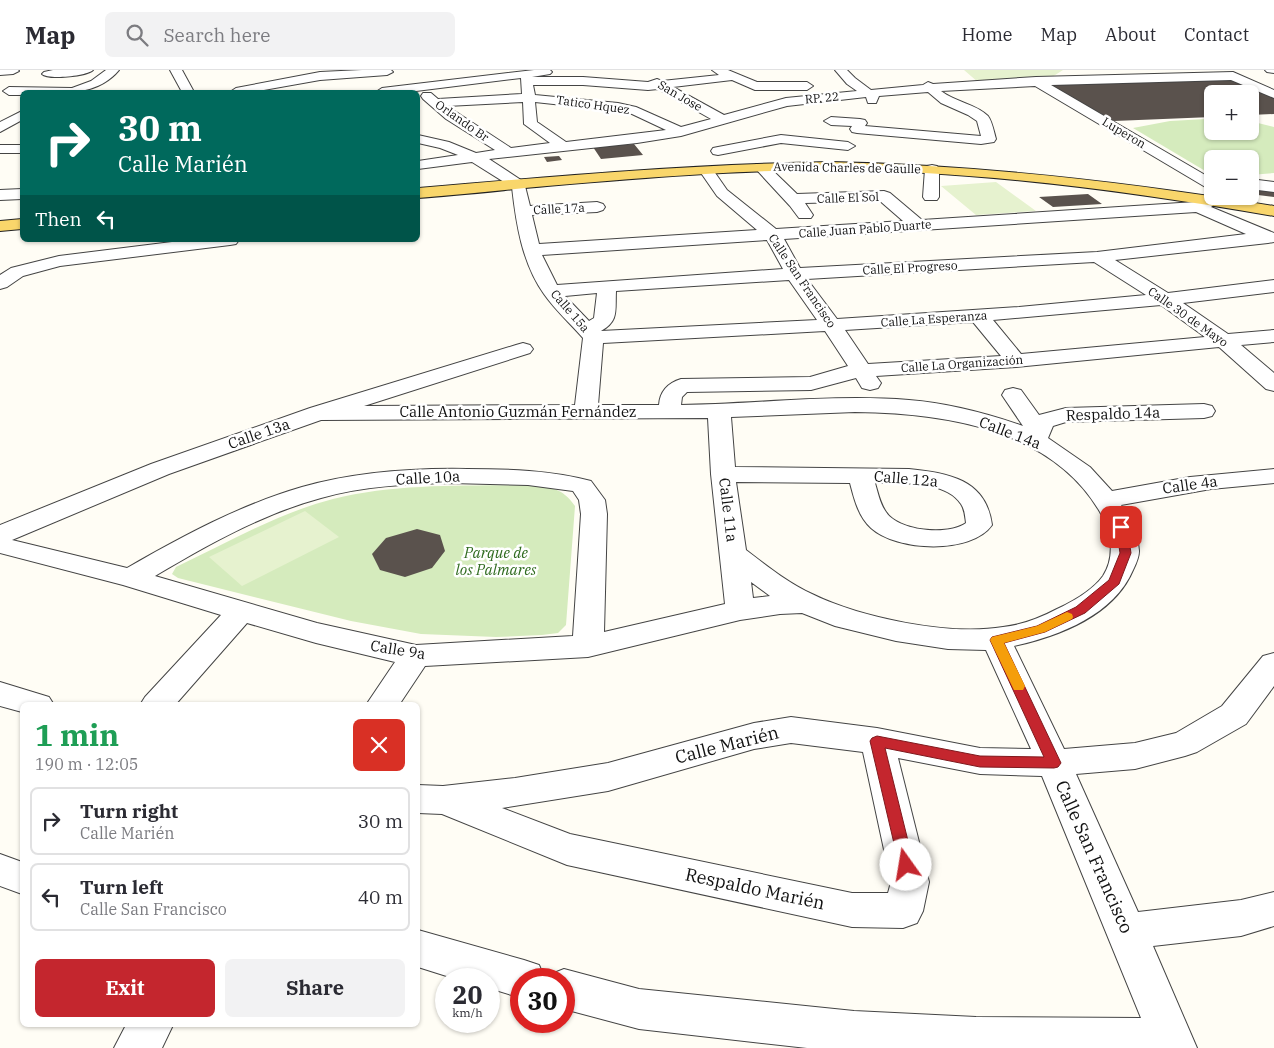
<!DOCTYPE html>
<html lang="en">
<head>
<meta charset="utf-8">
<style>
  :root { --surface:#fff; --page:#f2f2f3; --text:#2b2b33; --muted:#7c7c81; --line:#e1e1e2; --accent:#c4262e }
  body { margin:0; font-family:"IBM Plex Serif",serif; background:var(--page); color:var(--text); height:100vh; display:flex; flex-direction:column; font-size:19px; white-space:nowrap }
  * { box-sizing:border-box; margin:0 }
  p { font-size:16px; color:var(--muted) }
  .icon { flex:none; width:28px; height:28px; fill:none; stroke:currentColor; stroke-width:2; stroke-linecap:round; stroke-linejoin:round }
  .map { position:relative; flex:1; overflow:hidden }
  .details { position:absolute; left:20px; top:632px; width:400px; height:325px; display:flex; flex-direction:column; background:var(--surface); border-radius:8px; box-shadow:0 1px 4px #0004 }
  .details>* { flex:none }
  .hud { position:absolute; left:20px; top:20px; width:400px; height:152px; border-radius:8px; box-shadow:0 1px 4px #0004; background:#00695c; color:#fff; overflow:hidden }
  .buttons { position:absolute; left:1204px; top:15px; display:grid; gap:10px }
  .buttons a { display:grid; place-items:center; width:55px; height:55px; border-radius:8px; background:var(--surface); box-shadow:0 1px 4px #0004; font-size:25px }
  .speed { position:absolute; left:435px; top:898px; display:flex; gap:10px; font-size:25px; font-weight:700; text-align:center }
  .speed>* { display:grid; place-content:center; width:65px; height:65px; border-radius:50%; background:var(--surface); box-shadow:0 1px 4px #0004; line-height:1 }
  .speed small { font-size:12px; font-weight:400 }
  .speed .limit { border:8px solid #d22; background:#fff; color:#111 }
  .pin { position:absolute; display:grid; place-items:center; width:42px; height:42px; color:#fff; margin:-21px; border-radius:10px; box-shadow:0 2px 8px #0006 }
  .me { position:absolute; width:55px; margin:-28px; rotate:347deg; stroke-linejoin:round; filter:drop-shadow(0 0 4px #0008) }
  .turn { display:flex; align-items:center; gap:18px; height:105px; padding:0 15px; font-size:22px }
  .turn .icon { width:65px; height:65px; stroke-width:2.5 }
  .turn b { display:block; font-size:35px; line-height:42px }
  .then { display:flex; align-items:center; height:48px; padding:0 15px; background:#0003; gap:10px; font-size:19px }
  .round { display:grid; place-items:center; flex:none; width:52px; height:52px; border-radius:8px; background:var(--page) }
  .overview { display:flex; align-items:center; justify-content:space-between; height:85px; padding:0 15px }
  h1 { font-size:30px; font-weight:700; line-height:38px; color:#1e9e55 }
  .action { display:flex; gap:10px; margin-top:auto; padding:10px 15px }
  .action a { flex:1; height:58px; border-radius:8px; background:var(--accent); color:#fff; font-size:20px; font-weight:700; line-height:58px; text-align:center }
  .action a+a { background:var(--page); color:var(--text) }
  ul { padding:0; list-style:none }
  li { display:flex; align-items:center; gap:15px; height:68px; margin:0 10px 8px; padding:0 5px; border:2px solid var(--line); border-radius:8px }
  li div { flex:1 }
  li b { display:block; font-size:19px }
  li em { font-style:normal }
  header { display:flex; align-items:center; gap:30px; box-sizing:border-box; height:70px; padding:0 25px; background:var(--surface); border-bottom:1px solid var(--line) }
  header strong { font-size:24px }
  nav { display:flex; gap:28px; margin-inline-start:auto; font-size:18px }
  .search { width:350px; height:45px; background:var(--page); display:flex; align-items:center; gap:12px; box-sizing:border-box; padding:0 18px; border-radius:8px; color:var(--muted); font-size:19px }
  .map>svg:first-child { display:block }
  .green { fill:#d5ebbd }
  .pitch { fill:#e6f2cf }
  .building { fill:#5a524d }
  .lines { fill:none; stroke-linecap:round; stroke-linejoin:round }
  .minor-casing { stroke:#444; stroke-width:2 }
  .major-casing { stroke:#222; stroke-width:2 }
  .minor { fill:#fff; fill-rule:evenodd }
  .major { fill:#f9d66b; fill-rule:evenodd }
  .route { fill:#c4262e; stroke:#7f191e }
  .slow { fill:#f59e0b }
  .labels { text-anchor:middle; stroke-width:5; stroke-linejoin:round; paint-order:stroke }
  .far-street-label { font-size:12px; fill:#111; stroke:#fff }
  .street-label { font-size:15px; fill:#111; stroke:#fff }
  .park-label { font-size:15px; font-style:italic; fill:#2f6b1f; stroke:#fff }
  .near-street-label { font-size:18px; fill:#111; stroke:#fff }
</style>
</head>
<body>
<header>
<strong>Map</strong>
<div class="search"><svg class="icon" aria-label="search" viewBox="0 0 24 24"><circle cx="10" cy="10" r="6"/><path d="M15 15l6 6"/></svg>Search here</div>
<nav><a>Home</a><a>Map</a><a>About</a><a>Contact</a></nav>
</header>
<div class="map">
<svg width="1274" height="978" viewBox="0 0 1274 978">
  <rect width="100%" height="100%" fill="#fffdf5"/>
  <path class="green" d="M1206,49l6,1v11h38v-10l24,6v46l-24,2v-16h-38v16l-79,-47 37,-7z
    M529,415c22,3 33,2 46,21l-9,119 -8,8 -16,2 -46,2 -75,-3 -70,-13 -173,-43 -6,-4 4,-7c51,-24 102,-54 157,-68 63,-16 132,-13 196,-14z"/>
  <path class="pitch" d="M964,0h99l-11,7 -73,6z
    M996,112l40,29 -60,4 -35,-29z
    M305,441l34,26 -97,49 -33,-29z"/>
  <path class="building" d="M1231,7l43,19v18l-24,1v-21h-38v23l-98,4 -69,-38z
    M634,74l9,11 -42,4 -8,-12z
    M559,86l3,4 -15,2 -3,-5z
    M1250,118l24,4v5l-24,-3z
    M1088,124l14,10 -49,3 -14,-10z
    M417,459l23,6 5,16 -13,17 -27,9 -25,-7 -8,-16 14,-16z"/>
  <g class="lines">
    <g class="minor-casing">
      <path id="minor" d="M0,0h18l1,1 -6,3 -13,1z
        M53,0h40c-6,6 -45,10 -51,4l2,-2z
        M106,0h13c-24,29 -63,22 -97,22v3h-13l-6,-4 6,-4 63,1 19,-7z
        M170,0h12l12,22h-12z
        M362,0h29l2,2 -6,3 -67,5 -68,12h-22l6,-4 84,-16z
        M534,0h16l2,2 -2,2 -18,3h51l65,5 9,-3 5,2 57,-6 -7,-5h16l29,12h50l6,4 -6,4h-52l-23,-10 -59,7 51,28 62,-17 71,-7 -10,-7 -12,-14h12l8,8 16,12 52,-5 5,-3 5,2 103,-7 197,-5 41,18v8l-43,-18 -180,5 161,94v11l-5,-2 -172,-102 -94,5c14,11 35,13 47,25 4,5 6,16 8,23l-2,3 -13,2 -124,-11 -5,-1 -2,-3 2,-3 -21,-1 -7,-4 7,-4 29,2 5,1 2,3 -2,3 116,10 -4,-15 -9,-6 -27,-12 -13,-11 -49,4 -3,7h-8l-2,-6 -79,9 -106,30 -44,7 -148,16 35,23 6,24 67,-4 6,2 2,3 -2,3 -6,2 -65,3 7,29 218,-14 -40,-34 -18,-26 2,-3h10l16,23 49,39 127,-8 -23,-20 -75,2 8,12 -2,3h-12l-9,-12 -36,-39 2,-3h10l31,30 87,-3 6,2 32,27 273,-18 17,-8v2h7l2,3 -10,8 63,26v9l-6,1 -153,17 53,33 106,-13v12l-91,11 45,31 46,-4v12l-33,3 33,28v18l-8,-2 -47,-42 -203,20 -140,9 5,7 -3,5 -8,2 -8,-2 -6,-10 -45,12 -124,2 -5,5 -1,8c76,-1 152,-11 228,-5 38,3 77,13 114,26l-21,-31 3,-5 8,-2 8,2 18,25 27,-7 138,-4 8,2 3,5 -3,5 -8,2 -138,4 -13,4 -5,12 42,29 22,24 78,-14 84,-8v14l-63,6 -90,16c9,14 17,29 18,46 0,6 -3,13 -6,19 -19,45 -74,66 -119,76l50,103 71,-6 41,-10 46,-27 41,-50 11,-3v33l-28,38 -49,28 -12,4 -50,13 -59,5 62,138 103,-12 33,-8v34l-33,10 -88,10 44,102h-390l-168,-19 -75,-20v-30h-16l1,-4 15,-6 75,20 215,22 122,6 165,1 -99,-242 -62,-2 -82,-16 31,124 -6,29 -6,12 -14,5 -51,-1 -285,-62 -125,-51 -24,-1v-28l25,1 72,-8 93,-15 146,-40 37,-6 86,11 103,20 51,1 -45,-99 -38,-1 -52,-8 -61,-15 -33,-13 -22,1 -40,6 -152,37 -163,9 -26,39h-33l29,-43 -79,-19 -69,-20 -72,82h-35l5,-8 76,-82 -98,-30 -123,-32v-28l151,-61 159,-56 206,-63 7,-2 7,2 3,4 -3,4 -166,53 211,-1 8,-67c-13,-15 -28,-28 -39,-44 -22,-31 -28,-71 -32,-107l-40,-25 -54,7v-8l40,-6 -18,-7 -22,-5v-8l31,7 27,11 19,-3 -49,-31 -23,-20 -2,-3 2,-3h8l7,6 84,-5 -1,-16 -113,14h-32l6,-4zM533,15h50l65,5 10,-1 53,30 -30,8 -45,-20 -18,-4 -83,-8zM523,32l1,22 26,19 -39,5 -64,-42zM535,32l83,9 14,3 34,16 -100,12 -29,-20zM1196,142l50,22 -149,18 -297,16 -16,-29zM767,170l16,29 -226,16 -15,-30zM1094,192l52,33 -127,12 -182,12 -30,-40zM789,210l28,40 -216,11c18,-10 14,-20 15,-40zM597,223l-3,25 -5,3 -24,-25zM1161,235l44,32 -184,17 -28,-34zM973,252l28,34 -133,8 -23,-34zM825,261l23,35 -38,11 -129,2c-13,4 -21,12 -22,26h-61l5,-62zM855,342c88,1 196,16 245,100 11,19 16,44 3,64 -10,14 -31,26 -46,33 -17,9 -35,16 -54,18 -54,9 -142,-9 -191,-33 -24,-11 -45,-28 -66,-44l-10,-68 114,1c4,15 8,33 21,45 25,23 100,27 121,-3 -6,-46 -44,-52 -83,-56l-174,-2 -4,-50zM708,348l3,56 14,130 -121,28 3,-118 -2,-14 -14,-19c-41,-11 -82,-12 -124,-12 -56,-1 -111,3 -165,18 -62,18 -119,49 -175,81l-115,-28 157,-66 152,-54zM450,413l78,2 45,6 6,9 2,14 -8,122 -157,9 -99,-22 -162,-47c52,-31 107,-62 166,-78 42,-12 86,-14 129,-15zM875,413c24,0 71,-3 86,21 4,6 4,12 5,19 -18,13 -68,8 -80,-11 -6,-8 -8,-19 -11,-29zM751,512l19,14 -17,2zM791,673l72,9 28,130 -3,11h-36l-282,-59 -68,-26 106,-17 146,-42z
        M1265,0h9v3l-7,-1z
        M22,41v9l-22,12v-10z
        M781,65l67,7 7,4 -7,4 -67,-7 -63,12 -5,-1 -2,-3 2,-3 5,-1z
        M0,75h22v8h-22z
        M932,95l5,1 2,3v28l-2,3h-12l-2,-3 2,-28 2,-3z
        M1250,109l24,3v10l-24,-3z
        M22,119v10l-22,1v-10z
        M188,170h51l-3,4 -6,1 -170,21 -37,10 -16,11 -7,2v-14l11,-7 48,-12z
        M0,612l49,15 5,8h-32v7l-22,-6z
        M0,784l22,8v32l-22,-8z
        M418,860l106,30 15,5 6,14h-24v19l-32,-10v-9h-33l-38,-12z
        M126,955h47l-11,23h-48z"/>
    </g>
    <g class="major-casing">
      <path id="major" d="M831,92c149,3 296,20 443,44v10c-146,-25 -294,-45 -442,-46 -96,0 -191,8 -285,16 -43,4 -86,9 -129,12v-10c138,-12 275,-24 413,-26z
        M22,149v10l-22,2v-10z"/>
    </g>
    <use href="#minor" class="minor"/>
    <use href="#major" class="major"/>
  </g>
  <path class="route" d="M1121,453l6,4 4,26 -12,31 -34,29 -40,19 -41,11 57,120 -3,4 -4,1 -74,-1 -95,-19 29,117 -3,4 -5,2 -6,-2 -30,-128 2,-3 5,-2 103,20 64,1 -54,-117 2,-3 45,-11 39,-19 33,-27 11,-27 -4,-26z"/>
  <path class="slow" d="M1067,542l5,2 1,3 -1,2 -27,13 -41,11 21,43 -2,4h-9l-24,-50 2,-3 45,-11z"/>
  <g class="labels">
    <g class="far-street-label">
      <text transform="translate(680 26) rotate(30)" y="4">San Jose</text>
      <text transform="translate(822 28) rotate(-5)" y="4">RP. 22</text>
      <text transform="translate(593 35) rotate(8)" y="4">Tatico Hquez</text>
      <text transform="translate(462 51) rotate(35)" y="4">Orlando Br</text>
      <text transform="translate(1124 63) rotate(31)" y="4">Luperon</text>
      <text transform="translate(847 98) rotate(1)" y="4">Avenida Charles de Gaulle</text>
      <text transform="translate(848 128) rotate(-2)" y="4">Calle El Sol</text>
      <text transform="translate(559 139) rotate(-3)" y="4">Calle 17a</text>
      <text transform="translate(865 159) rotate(-4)" y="4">Calle Juan Pablo Duarte</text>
      <text transform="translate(910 198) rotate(-3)" y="4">Calle El Progreso</text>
      <text transform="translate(802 211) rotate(56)" y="4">Calle San Francisco</text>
      <text transform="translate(570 241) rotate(49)" y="4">Calle 15a</text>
      <text transform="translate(1188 247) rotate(35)" y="4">Calle 30 de Mayo</text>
      <text transform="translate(934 249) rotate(-4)" y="4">Calle La Esperanza</text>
      <text transform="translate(962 294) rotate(-4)" y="4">Calle La Organización</text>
    </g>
    <g class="street-label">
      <text x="518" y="347">Calle Antonio Guzmán Fernández</text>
      <text transform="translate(1113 344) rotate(-2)" y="5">Respaldo 14a</text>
      <text transform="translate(1010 363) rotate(21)" y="5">Calle 14a</text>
      <text transform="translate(259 364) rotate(-19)" y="5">Calle 13a</text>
      <text transform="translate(428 408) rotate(-3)" y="5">Calle 10a</text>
      <text transform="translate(906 409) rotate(5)" y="5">Calle 12a</text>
      <text transform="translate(1190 415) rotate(-8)" y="5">Calle 4a</text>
      <text transform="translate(728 440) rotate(83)" y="5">Calle 11a</text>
      <text transform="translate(398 580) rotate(9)" y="5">Calle 9a</text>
    </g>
    <g class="park-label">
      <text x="496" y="488">Parque de<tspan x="496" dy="17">los Palmares</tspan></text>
    </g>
    <g class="near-street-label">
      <text transform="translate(727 675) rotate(-14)" y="6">Calle Marién</text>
      <text transform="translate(1094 787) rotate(66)" y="6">Calle San Francisco</text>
      <text transform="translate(755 819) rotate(12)" y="6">Respaldo Marién</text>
    </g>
  </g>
</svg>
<div class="buttons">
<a>+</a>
<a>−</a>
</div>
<div class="speed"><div>20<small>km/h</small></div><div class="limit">30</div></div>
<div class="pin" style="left:1121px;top:457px;background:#d93025"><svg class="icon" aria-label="arrive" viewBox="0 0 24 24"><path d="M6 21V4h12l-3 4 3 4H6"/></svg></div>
<svg class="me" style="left:906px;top:795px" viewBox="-20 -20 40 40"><circle r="19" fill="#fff"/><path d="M0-13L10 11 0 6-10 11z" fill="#c4262e"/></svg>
<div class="hud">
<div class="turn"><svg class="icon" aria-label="right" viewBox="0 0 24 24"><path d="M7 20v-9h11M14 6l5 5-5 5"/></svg><div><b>30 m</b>Calle Marién</div></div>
<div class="then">Then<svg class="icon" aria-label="left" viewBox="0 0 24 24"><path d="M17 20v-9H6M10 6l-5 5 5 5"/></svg></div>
</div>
<section class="details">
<div class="overview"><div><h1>1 min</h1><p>190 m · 12:05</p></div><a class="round" style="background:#d93025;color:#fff"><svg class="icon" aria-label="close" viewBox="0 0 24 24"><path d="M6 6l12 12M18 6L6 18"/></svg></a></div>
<ul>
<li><svg class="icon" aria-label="right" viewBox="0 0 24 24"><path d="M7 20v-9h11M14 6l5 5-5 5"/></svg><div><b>Turn right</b><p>Calle Marién</p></div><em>30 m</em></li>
<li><svg class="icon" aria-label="left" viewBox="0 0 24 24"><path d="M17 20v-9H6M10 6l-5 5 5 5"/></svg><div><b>Turn left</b><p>Calle San Francisco</p></div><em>40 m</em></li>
</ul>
<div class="action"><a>Exit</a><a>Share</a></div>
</section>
</div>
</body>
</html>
